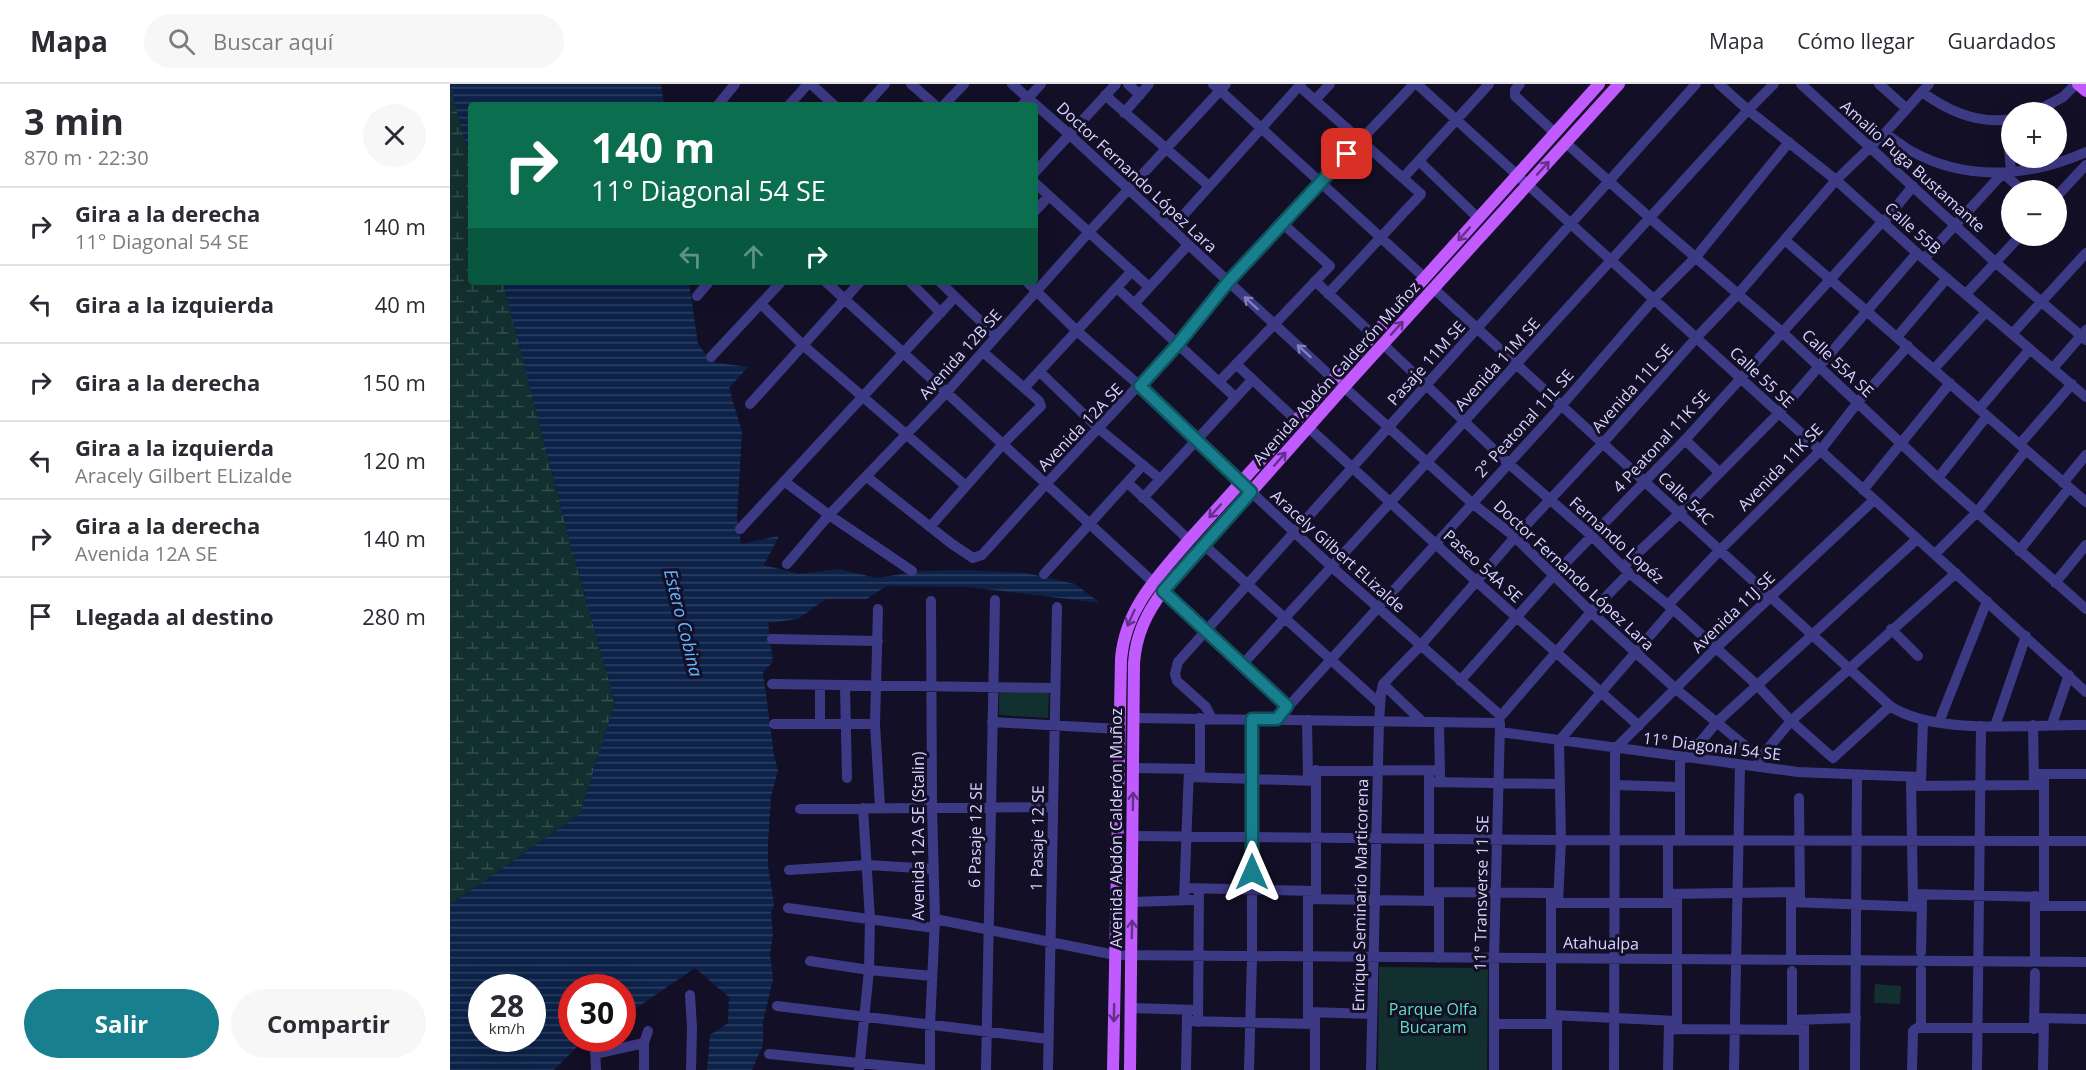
<!DOCTYPE html>
<html lang="es">
<head>
<meta charset="utf-8">
<style>
  :root { --surface:#fff; --page:#f7f7f7; --text:#2b2b33; --muted:#7c7c81; --line:#e1e1e2; --accent:#187f8f }
  body { margin:0; font-family:"Open Sans",sans-serif; background:var(--page); color:var(--text); height:100vh; display:flex; flex-direction:column; font-size:22px; white-space:nowrap }
  * { box-sizing:border-box; margin:0 }
  p { font-size:20px; color:var(--muted) }
  .icon { flex:none; width:33px; height:33px; fill:none; stroke:currentColor; stroke-width:2; stroke-linecap:round; stroke-linejoin:round }
  .map { position:relative; flex:1; overflow:hidden }
  .side { display:flex; flex-direction:column; background:var(--surface); width:450px }
  .side>* { flex:none }
  .hud { position:absolute; left:18px; top:18px; width:570px; height:183px; border-radius:6px; box-shadow:0 6px 24px #0002; background:#0b6e4f; color:#fff; overflow:hidden }
  .buttons { position:absolute; left:1551px; top:18px; display:grid; gap:12px }
  .buttons a { display:grid; place-items:center; width:66px; height:66px; border-radius:50%; background:var(--surface); box-shadow:0 6px 24px #0002; font-size:30px }
  .speed { position:absolute; left:18px; top:890px; display:flex; gap:12px; font-size:30px; font-weight:700; text-align:center }
  .speed>* { display:grid; place-content:center; width:78px; height:78px; border-radius:50%; background:var(--surface); box-shadow:0 6px 24px #0002; line-height:1 }
  .speed small { font-size:15px; font-weight:400 }
  .speed .limit { border:9px solid #d22; background:#fff; color:#111 }
  .pin { position:absolute; display:grid; place-items:center; width:51px; height:51px; color:#fff; margin:-26px; border-radius:12px; box-shadow:0 3px 9px #0006 }
  .me { position:absolute; width:66px; margin:-33px; rotate:0deg; stroke-linejoin:round; filter:drop-shadow(0 0 4px #0008) }
  .turn { display:flex; align-items:center; gap:21px; height:126px; padding:0 24px; font-size:27px }
  .turn .icon { width:78px; height:78px; stroke-width:2.5 }
  .turn b { display:block; font-size:42px; line-height:51px }
  .lanes { display:flex; align-items:center; height:57px; padding:0 24px; background:#0003; justify-content:center; gap:30px; direction:ltr }
  .lanes .off { opacity:.35 }
  .round { display:grid; place-items:center; flex:none; width:63px; height:63px; border-radius:32px; background:var(--page) }
  .headline { display:flex; align-items:center; justify-content:space-between; height:102px; padding:0 24px }
  h1 { font-size:36px; font-weight:700; line-height:45px }
  .primary-button { display:flex; gap:12px; margin-top:auto; padding:12px 24px }
  .primary-button a { flex:1; height:69px; border-radius:36px; background:var(--accent); color:#fff; font-size:24px; font-weight:700; line-height:69px; text-align:center }
  .primary-button a+a { background:var(--page); color:var(--text) }
  ul { padding:0; list-style:none }
  li { display:flex; align-items:center; gap:18px; height:78px; padding:0 24px; border-top:2px solid var(--line) }
  li div { flex:1 }
  li b { display:block; font-size:22px }
  li em { font-style:normal }
  header { display:flex; align-items:center; gap:36px; box-sizing:border-box; height:84px; padding:0 30px; background:var(--surface); border-bottom:2px solid var(--line) }
  header strong { font-size:28px }
  nav { display:flex; gap:33px; margin-inline-start:auto; font-size:21px }
  .search { width:420px; height:54px; background:var(--page); display:flex; align-items:center; gap:15px; box-sizing:border-box; padding:0 21px; border-radius:33px; color:var(--muted); font-size:22px }
  main { display:flex; flex:1; min-height:0 }
  .map>svg:first-child { display:block }
  .wetland { fill:url(#wetland-marsh) }
  .park { fill:#12302f }
  .water { fill:url(#water-rules); fill-rule:evenodd }
  .lines { fill:none; stroke-linecap:round; stroke-linejoin:round }
  .minor { stroke:#3d3a85; stroke-width:10 }
  .major { stroke:#c25bff; stroke-width:12 }
  .oneway { stroke:#623188 }
  .oneway2 { stroke:#837fbc }
  .route-casing { stroke:#10535d; stroke-width:15 }
  .route { stroke:#187f8f; stroke-width:10 }
  .labels { text-anchor:middle; stroke-width:6; stroke-linejoin:round; paint-order:stroke }
  .street-label { font-size:16px; fill:#d9d4ff; stroke:#130f26 }
  .park-label { font-size:16px; fill:#5fe0c0; stroke:#130f26 }
  .water-label { font-size:18px; font-style:italic; fill:#62b6ff; stroke:#130f26 }
</style>
</head>
<body>
<header>
<strong>Mapa</strong>
<div class="search"><svg class="icon" aria-label="search" viewBox="0 0 24 24"><circle cx="10" cy="10" r="6"/><path d="M15 15l6 6"/></svg>Buscar aquí</div>
<nav><a>Mapa</a><a>Cómo llegar</a><a>Guardados</a></nav>
</header>
<main>
<section class="side">
<div class="headline"><div><h1>3 min</h1><p>870 m · 22:30</p></div><a class="round"><svg class="icon" aria-label="close" viewBox="0 0 24 24"><path d="M6 6l12 12M18 6L6 18"/></svg></a></div>
<ul>
<li><svg class="icon" aria-label="right" viewBox="0 0 24 24"><path d="M7 20v-9h11M14 6l5 5-5 5"/></svg><div><b>Gira a la derecha</b><p>11° Diagonal 54 SE</p></div><em>140 m</em></li>
<li><svg class="icon" aria-label="left" viewBox="0 0 24 24"><path d="M17 20v-9H6M10 6l-5 5 5 5"/></svg><div><b>Gira a la izquierda</b></div><em>40 m</em></li>
<li><svg class="icon" aria-label="right" viewBox="0 0 24 24"><path d="M7 20v-9h11M14 6l5 5-5 5"/></svg><div><b>Gira a la derecha</b></div><em>150 m</em></li>
<li><svg class="icon" aria-label="left" viewBox="0 0 24 24"><path d="M17 20v-9H6M10 6l-5 5 5 5"/></svg><div><b>Gira a la izquierda</b><p>Aracely Gilbert ELizalde</p></div><em>120 m</em></li>
<li><svg class="icon" aria-label="right" viewBox="0 0 24 24"><path d="M7 20v-9h11M14 6l5 5-5 5"/></svg><div><b>Gira a la derecha</b><p>Avenida 12A SE</p></div><em>140 m</em></li>
<li><svg class="icon" aria-label="arrive" viewBox="0 0 24 24"><path d="M6 21V4h12l-3 4 3 4H6"/></svg><div><b>Llegada al destino</b></div><em>280 m</em></li>
</ul>
<div class="primary-button"><a>Salir</a><a>Compartir</a></div>
</section>
<div class="map">
<svg width="1636" height="986" viewBox="0 0 1636 986">
  <defs>
    <pattern id="wetland-marsh" width="20" height="14" patternUnits="userSpaceOnUse" patternTransform="scale(1.5)"><rect width="20" height="14" fill="#12302f"/><path d="M1 5h8M5 5V1M11 12h8M15 12V8" fill="none" stroke="#344d4e"/></pattern>
    <pattern id="water-rules" width="6" height="5" patternUnits="userSpaceOnUse" patternTransform="scale(1.5)"><rect width="6" height="5" fill="#0c2248"/><path d="M0 2.5h6" fill="none" stroke="#2f4163"/></pattern>
  </defs>
  <rect width="100%" height="100%" fill="#130f26"/>
  <path class="wetland" d="M0,0l21,79v119h32l66,257 46,164 -35,111 -130,91z"/>
  <path class="park" d="M549,606l50,3 -1,25 -49,-3z
    M929,883l109,1 -1,102h-109z
    M1425,900l26,2 -1,18 -26,-1z"/>
  <path class="water" d="M0,0h211l3,21h-193v58z
    M53,198h186l9,62 14,18 36,5 -19,21 13,44 -5,86 4,26 38,-8 -15,29 35,9 39,-5 39,9 44,-7 42,-1 63,3 49,11 25,19 -132,-16 -82,-1 -19,13h-41l-28,20 -30,4 5,39 -10,10 11,83 4,16 -7,26 -3,47v21l6,39 -3,8 2,23 -3,19 3,25 -10,43v23l-11,25h-45l3,-35 18,-12 1,-26 -34,-29 -72,49 -1,-30h-50v51h19l-14,9 -23,23h-104v-165l130,-91 35,-111 -46,-164zM32,903h50v51h-50z"/>
  <g class="lines">
    <path class="minor" d="M361,0l23,21
      M461,0l24,21
      M562,0l57,50 270,250
      M678,0l12,11
      M763,0l212,194
      M967,0l669,608
      M1070,0l-5,6v6l40,37
      M1269,0l29,26 88,70 81,73 169,144
      M1351,0l194,178 91,78
      M1429,0l28,25
      M849,2l122,108 -93,100
      M1472,8c26,19 56,33 90,27
      M655,11l104,91
      M865,16l15,-16
      M268,21l17,-21
      M339,21l19,-21
      M416,21l19,-21
      M494,21l20,-21
      M572,21l19,-21
      M1585,28l28,-15 13,-13
      M674,29l25,-29
      M1557,36l4,53
      M1435,49c8,6 17,13 26,18 56,31 119,26 175,1
      M1116,59l84,75 133,115 155,145 148,131
      M969,77l59,57
      M585,88l81,-88
      M953,94l86,-94
      M585,99l114,104
      M1606,113l30,-32
      M585,127l14,-15
      M1434,138l29,-36
      M721,145l130,-145
      M1336,157l300,261
      M1475,174l78,-85 19,17
      M865,197l58,54
      M376,198l327,300
      M460,198l31,31
      M577,198l51,50 62,54 55,54 137,127 169,149
      M491,199l55,53
      M667,204l118,109
      M983,204l457,418c44,30 142,18 196,19
      M1516,210l54,-58
      M247,212l12,-14
      M311,220l43,42 162,140
      M684,220l54,-59
      M1562,250l74,-81
      M1447,253l50,-59
      M933,260l125,119 85,74 36,36 44,36 84,76 34,36 42,37 57,-52
      M261,273l70,-75
      M786,280l60,56
      M1603,284l33,-38
      M1484,285l52,-57
      M590,288l58,56 62,51
      M769,298l111,-116 -48,-43
      M894,303l128,116 43,34 76,75 85,77 84,69
      M574,304l108,-117
      M300,320l110,-122
      M1529,325l51,-60
      M858,343l168,154 163,145
      M1235,356l35,33
      M1570,360l52,-60
      M417,393l85,67 21,14 9,-3 64,-71 132,-141 50,-62 54,-58 132,-139
      M1488,394l49,-62
      M334,397l45,34 83,56
      M678,399l61,57
      M1613,399l23,-28
      M1413,406l87,-107
      M693,414l109,-118
      M480,443l73,-83 38,-38 -2,-5 -56,-49
      M290,445l215,-232
      M754,461l176,159
      M1569,467l50,-63
      M1485,470l42,-42 49,-62
      M337,480l42,-49 118,-123 142,-160 137,-148
      M1174,482l56,-53 98,-99 139,-161
      M594,490l99,-109
      M1605,499l31,-38
      M713,507l124,116
      M1218,521l52,-55 100,-99 38,-49 50,-56
      M428,525l-3,115 5,83
      M1441,545l27,27
      M322,555l106,2
      M792,581l506,-555 26,-26
      M1010,597l94,-106 131,-135 198,-219
      M322,600l283,4
      M933,600l40,38
      M395,603l2,91
      M1051,632l90,-104 38,-39
      M683,634l367,5
      M762,635l-6,-12 -29,-26 -2,-7 3,-12 518,-578
      M827,635l285,-314 92,-106 42,-42 93,-115
      M857,636l1,57
      M542,638l127,7
      M989,638l1,54
      M1489,638l48,-121
      M324,640h101
      M370,640v-38
      M1602,640l17,-49
      M1583,641l1,60
      M1545,642l31,-90
      M1050,648l298,40 123,5
      M1230,673v84
      M1237,674l30,-36 200,-183
      M1308,679l2,-5 31,-37 165,-148
      M683,684l67,1
      M866,686v126
      M858,687l132,-1
      M750,690v-56
      M1588,690h48
      M739,693l127,4
      M1461,697l2,119
      M979,698l131,2
      M1471,698l2,-62
      M1165,701l65,2
      M1461,702l133,-1
      M1349,714l1,101
      M350,725l253,-2
      M683,752l428,4 525,1
      M339,786l79,-5 66,4
      M735,804l131,3
      M979,808l129,1
      M1101,809v131
      M1218,810l132,-2
      M1227,810v135
      M1463,810l131,3
      M989,812v62
      M1341,812v60
      M1585,812v60
      M858,815l131,2
      M734,816l5,-131
      M1218,816v-59
      M979,817v-125
      M682,818l60,-2
      M1341,818l131,5
      M1101,819h125
      M1108,819l3,-63 -2,-99 114,-132
      M1588,822h48
      M1594,822v-132
      M338,824l146,20
      M485,835l180,36 971,7
      M1471,868l1,-51
      M360,877l59,9 63,6
      M1471,886v58
      M240,911l2,33 -1,42
      M327,922l271,33
      M681,924l67,2
      M859,928l63,2
      M1102,931l125,6
      M1588,934l48,1
      M1342,936l64,-2
      M737,937l128,3
      M748,938l1,-133
      M858,940v-133
      M1044,940h63
      M1342,940v-53
      M1219,945l135,1
      M1584,945l1,-56
      M145,963l1,23
      M145,970l49,-11
      M319,970l160,16
      M194,986v-27l4,-12
      M409,986l10,-100 1,-51 -7,-111
      M480,986v-45l5,-106 -3,-111 -1,-207
      M536,986l9,-470
      M598,986l9,-463
      M736,986l1,-54
      M799,986l3,-113v-238
      M865,986v-51
      M921,986l8,-349 2,-28 2,-9 38,-39 94,-108 88,-94 94,-106 41,-43 98,-114 49,-47 44,-49
      M1044,986v-112l6,-233
      M1107,986v-52
      M1164,986l1,-321 101,-101 158,-148
      M1218,986l1,-48
      M1284,986l6,-305
      M1354,986v-45
      M1405,986l2,-294
      M1462,986l1,-39 4,-3h127
      M1527,986l4,-344
      M1593,986l1,-52"/>
    <path class="major" d="M1628,0l8,7
      M663,986l8,-411c4,-50 37,-83 68,-119l410,-456
      M680,986l4,-407c2,-28 12,-49 29,-72l181,-204 275,-303"/>
  </g>
  <defs><path id="oneway-shaft" d="M-6 0H5M1.5-3L5.5 0L1.5 3" fill="none" stroke-width="1.6" stroke-linecap="round" stroke-linejoin="round" transform="scale(1.5)"/></defs>
  <g class="oneway">
    <use href="#oneway-shaft" transform="translate(1093 84) rotate(-48)"/>
    <use href="#oneway-shaft" transform="translate(1014 150) rotate(132)"/>
    <use href="#oneway-shaft" transform="translate(947 244) rotate(-48)"/>
    <use href="#oneway-shaft" transform="translate(830 375) rotate(-49)"/>
    <use href="#oneway-shaft" transform="translate(765 427) rotate(132)"/>
    <use href="#oneway-shaft" transform="translate(681 534) rotate(114)"/>
    <use href="#oneway-shaft" transform="translate(683 717) rotate(-89)"/>
    <use href="#oneway-shaft" transform="translate(682 845) rotate(-89)"/>
    <use href="#oneway-shaft" transform="translate(664 929) rotate(91)"/>
  </g>
  <g class="oneway2">
    <use href="#oneway-shaft" transform="translate(801 219) rotate(-138)"/>
    <use href="#oneway-shaft" transform="translate(854 267) rotate(-138)"/>
  </g>
  <g class="lines">
    <g class="route-casing">
      <path id="route" d="M802,788v-153h25l10,-13 -124,-115 88,-99 -111,-106 38,-42 50,-62 119,-128"/>
    </g>
    <use href="#route" class="route"/>
  </g>
  <g class="labels">
    <g class="street-label">
      <text transform="translate(1463 82) rotate(42)" y="6">Amalio Puga Bustamante</text>
      <text transform="translate(687 93) rotate(43)" y="6">Doctor Fernando López Lara</text>
      <text transform="translate(1463 144) rotate(42)" y="6">Calle 55B</text>
      <text transform="translate(510 270) rotate(-48)" y="6">Avenida 12B SE</text>
      <text transform="translate(976 279) rotate(-48)" y="6">Pasaje 11M SE</text>
      <text transform="translate(1388 279) rotate(43)" y="6">Calle 55A SE</text>
      <text transform="translate(1047 280) rotate(-48)" y="6">Avenida 11M SE</text>
      <text transform="translate(886 289) rotate(-48)" y="6">Avenida Abdón Calderón Muñoz</text>
      <text transform="translate(1312 293) rotate(43)" y="6">Calle 55 SE</text>
      <text transform="translate(1182 304) rotate(-48)" y="6">Avenida 11L SE</text>
      <text transform="translate(1074 339) rotate(-48)" y="6">2° Peatonal 11L SE</text>
      <text transform="translate(630 343) rotate(-46)" y="6">Avenida 12A SE</text>
      <text transform="translate(1211 357) rotate(-47)" y="6">4 Peatonal 11K SE</text>
      <text transform="translate(1330 383) rotate(-46)" y="6">Avenida 11K SE</text>
      <text transform="translate(1236 414) rotate(43)" y="6">Calle 54C</text>
      <text transform="translate(1167 456) rotate(42)" y="6">Fernando Lopéz</text>
      <text transform="translate(888 467) rotate(42)" y="6">Aracely Gilbert ELizalde</text>
      <text transform="translate(1033 482) rotate(42)" y="6">Paseo 54A SE</text>
      <text transform="translate(1124 491) rotate(43)" y="6">Doctor Fernando López Lara</text>
      <text transform="translate(1283 528) rotate(-44)" y="6">Avenida 11J SE</text>
      <text transform="translate(1262 662) rotate(7)" y="6">11° Diagonal 54 SE</text>
      <text transform="translate(666 744) rotate(-90)" y="6">Avenida Abdón Calderón Muñoz</text>
      <text transform="translate(525 751) rotate(-89)" y="6">6 Pasaje 12 SE</text>
      <text transform="translate(468 752) rotate(-90)" y="6">Avenida 12A SE (Stalin)</text>
      <text transform="translate(587 754) rotate(-89)" y="6">1 Pasaje 12 SE</text>
      <text transform="translate(1031 809) rotate(-89)" y="6">11° Transverse 11 SE</text>
      <text transform="translate(910 811) rotate(-89)" y="6">Enrique Seminario Marticorena</text>
      <text transform="translate(1151 859) rotate(1)" y="6">Atahualpa</text>
    </g>
    <g class="park-label">
      <text x="983" y="931">Parque Olfa<tspan x="983" dy="18">Bucaram</tspan></text>
    </g>
    <g class="water-label">
      <text transform="translate(233 539) rotate(76)" y="6">Estero Cobina</text>
    </g>
  </g>
</svg>
<div class="buttons">
<a>+</a>
<a>−</a>
</div>
<div class="speed"><div>28<small>km/h</small></div><div class="limit">30</div></div>
<div class="pin" style="left:897px;top:70px;background:#d93025"><svg class="icon" aria-label="arrive" viewBox="0 0 24 24"><path d="M6 21V4h12l-3 4 3 4H6"/></svg></div>
<svg class="me" style="left:802px;top:788px" viewBox="-20 -20 40 40"><path d="M0-17L14 15 0 8-14 15z" fill="#187f8f" stroke="#fff" stroke-width="4"/></svg>
<div class="hud">
<div class="turn"><svg class="icon" aria-label="right" viewBox="0 0 24 24"><path d="M7 20v-9h11M14 6l5 5-5 5"/></svg><div><b>140 m</b>11° Diagonal 54 SE</div></div>
<div class="lanes"><svg class="icon off" aria-label="left" viewBox="0 0 24 24"><path d="M17 20v-9H6M10 6l-5 5 5 5"/></svg><svg class="icon off" aria-label="ahead" viewBox="0 0 24 24"><path d="M12 20V5M6 11l6-6 6 6"/></svg><svg class="icon" aria-label="right" viewBox="0 0 24 24"><path d="M7 20v-9h11M14 6l5 5-5 5"/></svg></div>
</div>
</div>
</main>
</body>
</html>
